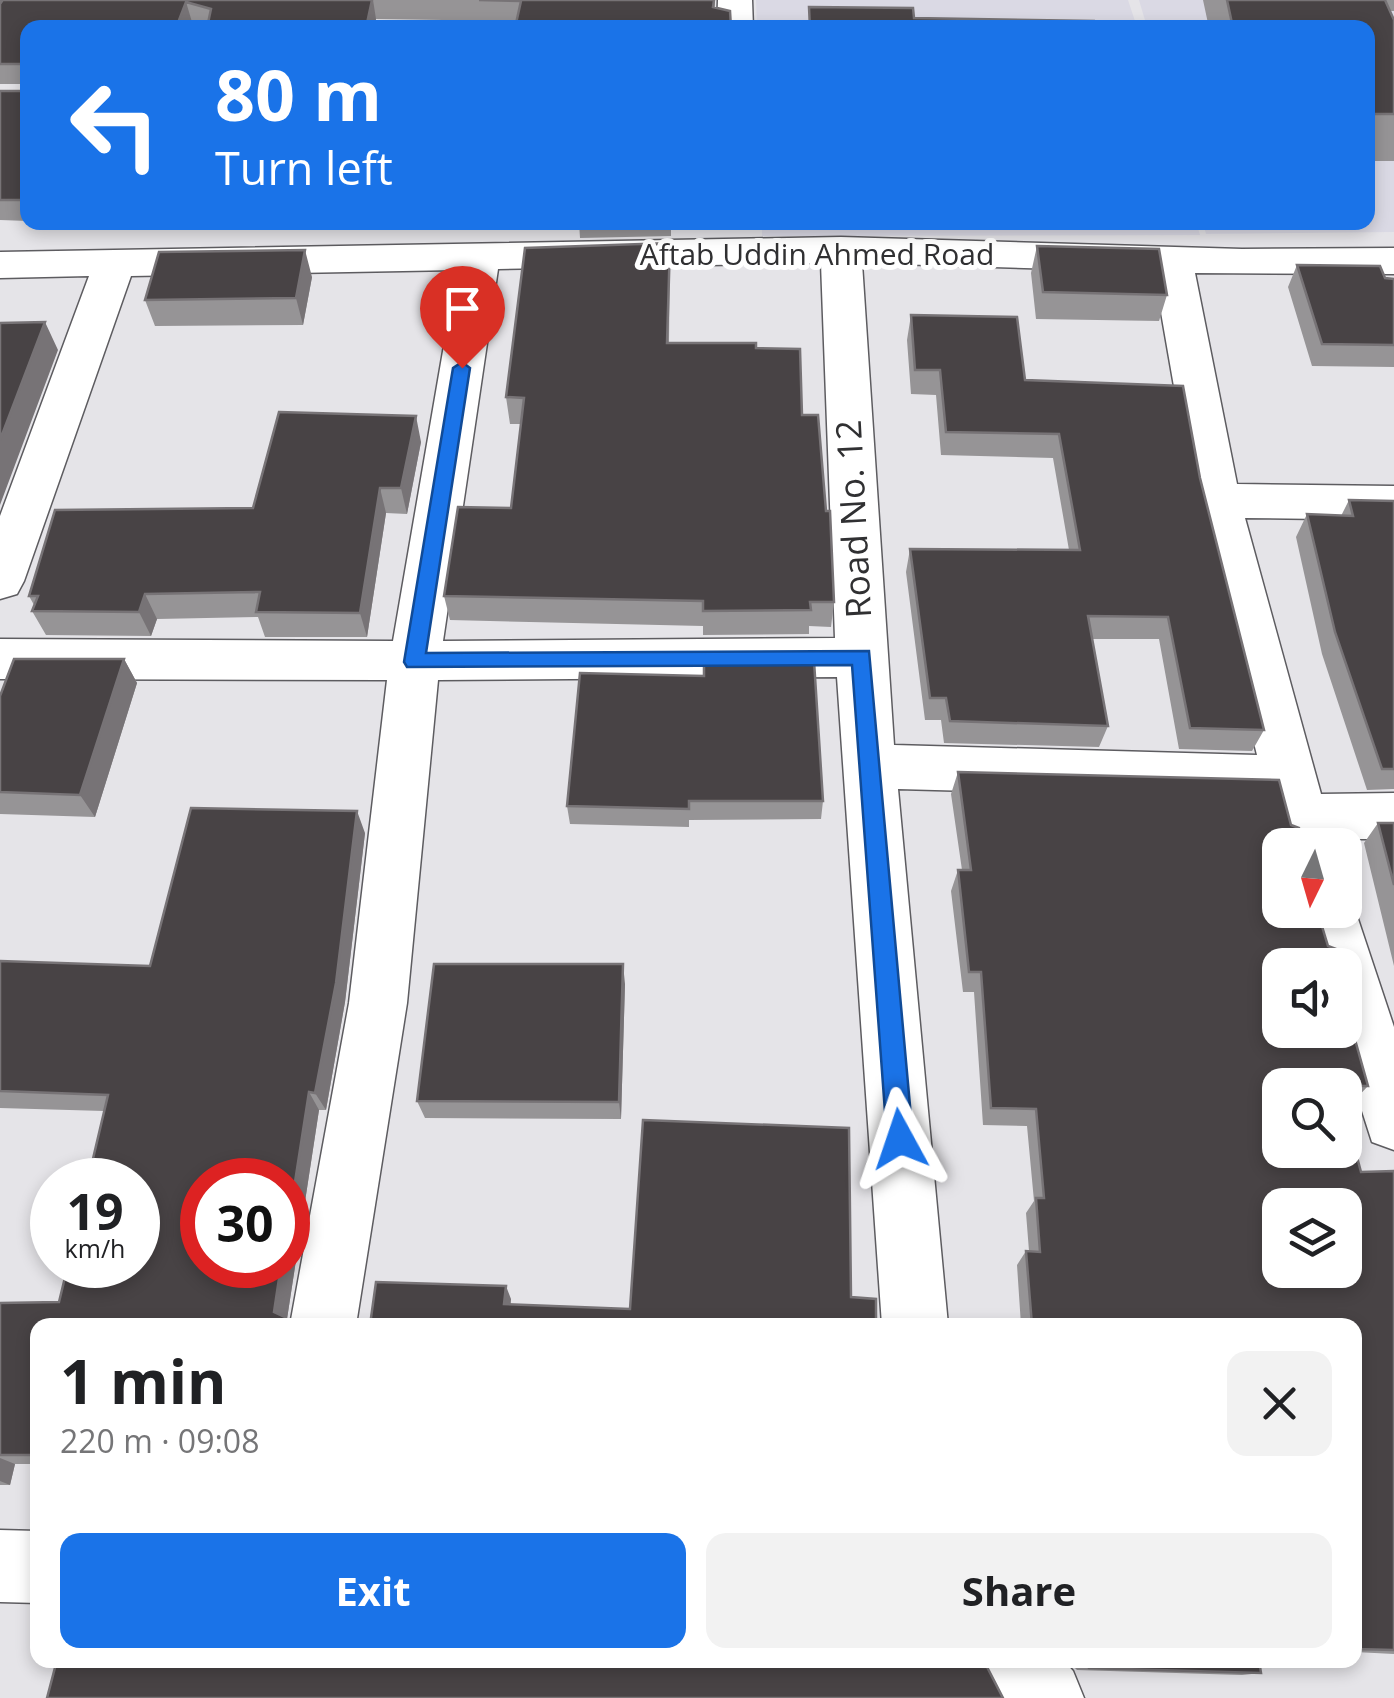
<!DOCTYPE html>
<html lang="en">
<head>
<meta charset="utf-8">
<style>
  :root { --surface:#fff; --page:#f2f2f2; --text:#202124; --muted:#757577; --accent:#1a73e8 }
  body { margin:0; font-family:"Open Sans",sans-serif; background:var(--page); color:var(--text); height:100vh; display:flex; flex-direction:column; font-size:38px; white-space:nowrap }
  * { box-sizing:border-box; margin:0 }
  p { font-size:32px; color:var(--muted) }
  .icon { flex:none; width:55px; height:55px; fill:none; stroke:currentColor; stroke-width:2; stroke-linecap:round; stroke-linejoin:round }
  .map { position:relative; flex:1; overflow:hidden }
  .side { position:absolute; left:30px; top:1318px; width:1332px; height:350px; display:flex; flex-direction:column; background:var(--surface); border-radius:20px; box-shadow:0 5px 15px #0003 }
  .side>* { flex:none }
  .guide { position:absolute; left:20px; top:20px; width:1355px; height:210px; border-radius:20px; box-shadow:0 5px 15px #0003; background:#1a73e8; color:#fff; overflow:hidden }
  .needle { width:65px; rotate:185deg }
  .tools { position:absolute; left:1262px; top:828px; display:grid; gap:20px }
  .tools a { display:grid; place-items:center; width:100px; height:100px; border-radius:20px; background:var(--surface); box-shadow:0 5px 15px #0003; font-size:50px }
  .speed { position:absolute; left:30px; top:1158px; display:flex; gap:20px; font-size:50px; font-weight:700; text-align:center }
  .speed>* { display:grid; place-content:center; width:130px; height:130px; border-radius:50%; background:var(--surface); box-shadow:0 5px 15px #0003; line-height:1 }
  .speed small { font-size:25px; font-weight:400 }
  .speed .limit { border:15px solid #d22; background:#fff; color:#111 }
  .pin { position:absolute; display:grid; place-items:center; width:85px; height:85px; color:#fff; margin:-102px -42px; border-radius:50% 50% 50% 0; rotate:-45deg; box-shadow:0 0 10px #0007 }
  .pin .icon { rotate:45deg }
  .me { position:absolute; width:110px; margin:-55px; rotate:355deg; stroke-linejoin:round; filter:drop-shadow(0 0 8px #0008) }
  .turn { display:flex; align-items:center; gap:35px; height:210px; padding:0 30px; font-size:45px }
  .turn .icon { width:130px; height:130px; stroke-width:2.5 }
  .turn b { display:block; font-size:70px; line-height:85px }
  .round { display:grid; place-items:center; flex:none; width:105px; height:105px; border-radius:20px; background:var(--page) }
  .headline { display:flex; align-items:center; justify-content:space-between; height:170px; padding:0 30px }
  h1 { font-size:60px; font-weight:700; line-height:75px }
  .primary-button { display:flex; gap:20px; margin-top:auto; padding:20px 30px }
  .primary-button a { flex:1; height:115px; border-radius:20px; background:var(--accent); color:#fff; font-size:40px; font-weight:700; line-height:115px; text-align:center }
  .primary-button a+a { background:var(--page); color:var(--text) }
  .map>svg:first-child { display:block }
  .built { fill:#dad9e4 }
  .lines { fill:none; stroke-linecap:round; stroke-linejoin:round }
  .minor-casing { stroke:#5d5c60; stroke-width:3 }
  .minor { fill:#fff; fill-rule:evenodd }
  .wall { fill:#969496 }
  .shaded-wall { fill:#777376 }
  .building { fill:#484345; stroke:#777376; stroke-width:2.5; fill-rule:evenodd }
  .route { fill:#1a73e8; stroke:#114b97; stroke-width:2.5 }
  .labels { text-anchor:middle; stroke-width:10; stroke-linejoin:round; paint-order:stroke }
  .far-street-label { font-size:30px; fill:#303032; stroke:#fff }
  .street-label { font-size:35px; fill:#303032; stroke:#fff }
</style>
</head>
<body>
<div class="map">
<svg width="1394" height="1698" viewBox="0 0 1394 1698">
  <rect width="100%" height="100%" fill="#e5e4e8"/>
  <path class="built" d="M756,0h372l9,27h-380z
    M1139,0h255v232l-188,2 -3,-11 165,-1v-194l-221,-1z
    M1196,222l4,13 -438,1v-13z"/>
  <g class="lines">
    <g class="minor-casing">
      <path id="minor" d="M718,0h34l1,28h-36z
        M841,237l401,12 152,-1v26l-199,-1 42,211 157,2v34l-149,-2 76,276 73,-1v46h-61l1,6 -54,1 -12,-47 -370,-10 50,536h-66l-45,-648 -399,3 -31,323 -51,322h-66l59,-322 38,-323 -387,-1v-40l393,2 64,-371 -326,6 -107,305 -7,13 -17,5v-83l89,-240 -89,2v-26zM821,263l14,375 -392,3 55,-372zM862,263l292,9 40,229 63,254 -363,-10z
        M1345,892l10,18 39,117v123l-22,-8 -36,-112h9v-65h-29l-17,-55h46z
        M0,1530l38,1v72l-38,-1z
        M977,1660h86l10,11 11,27h-87z"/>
    </g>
    <use href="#minor" class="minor"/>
  </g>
  <path class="wall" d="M0,0h715v8l-199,13 -140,-2 -2,9h-167l-15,-6 -164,6v193l-28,-1v-129h22v-7h-22z
    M1203,0h191v11h-4l4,9v141h-26v-133h-159z
    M579,222h92v14l-91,2z
    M670,243l-1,100 87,5 46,67 32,187 -3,25 -22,-1v8l-106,1v-9l-253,-6 -6,-24 67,-88 10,-84h-11l-4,-27z
    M1037,246l130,49 -8,26 -123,-2 -5,-46z
    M1297,265l97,14v88l-82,-1 -24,-79z
    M312,277l-9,48 -148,1 -10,-26z
    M911,315l289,163 64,252 -12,21 -73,-2 -20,-110h-67l16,87 -9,21 -155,-4 -3,-23h-16l-19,-148 4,-23 159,1 -16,-92 -112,-3 -5,-60 -25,-1 -4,-54z
    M421,442l-14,72 -21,-1 -19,124h-102l-7,-20 -101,2 -6,17 -105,-1 -14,-24 2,-6 -5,-9z
    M1349,500l45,1v288l-27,1 -45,-136 -26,-117 11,-23 34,2z
    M124,659l13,24 -42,134 -95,-3v-118z
    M580,673l243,128 -2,18 -132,1v7l-119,-3 -3,-18z
    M958,772l322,73 48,101 11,12 -5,7 34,121 -17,18h-6v-19h-65l81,87 33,-1v483l-39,-2v-327h-334l-4,-60 9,-14h3l-3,-38 8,-12 -7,-75 -44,-1 -9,-133h-11l-12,-101 7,-21h4l-11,-76z
    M1378,823h16v143l-30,-123z
    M365,833l-20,169 -19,108h-7l-32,209 -249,6v139h-23l-5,21h-10v-182l59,-1 45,-191 -104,-3v-147l150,5z
    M625,984l-4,135 -196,-1 -8,-17z
    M1067,1660h192l2,13 -19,2 -165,-5z"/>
  <path class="shaded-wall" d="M373,0l3,19 -2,9h-8z
    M186,2l6,20 -2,6h-14z
    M305,250l7,27 -9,48 -7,-27z
    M45,322l13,28 -58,155v-65z
    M416,416l5,26 -14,72 -6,-26z
    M380,488l6,25 -19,124 -7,-24z
    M145,594l12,25 -6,17 -12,-24z
    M124,659l13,24 -42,134 -15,-22z
    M357,811l8,22 -20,169 -19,108 -11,-17z
    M623,964l2,20 -4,135 -2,-17z
    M309,1092l10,18 -32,209 6,6h-9l-10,-13 7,-47h7v-38z
    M506,1286l5,13 -1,18 -6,-13z
    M0,1458l15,6 -5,21 -10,-4z"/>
  <path class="building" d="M0,0h372l-6,28h-159l4,-19 -25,-7 -10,26h-148v172h-28v-109h22v-27h-22v-60l2,-3z
    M479,0h235l-1,7 17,4 1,17h-216l6,-27z
    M1227,0h158l9,20v94h-26v-86h-135z
    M809,7l104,1 1,10 180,3 2,7h-286z
    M670,243l-3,100h89v5l44,1 2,66h16l8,96h4l4,91h-24l1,8 -108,1v-10l-259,-5 14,-89 53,1 13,-110 -18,-1 19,-149z
    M1037,246l122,3 8,46 -124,-3z
    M305,250l-9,48 -151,2 14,-48z
    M1297,265l83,1 5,12 9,1v66l-72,-1z
    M911,315l106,2 8,63 158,6 17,92 64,252 -74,-2 -22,-111 -80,-1 20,110 -158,-5 -4,-23h-16l-20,-149 170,1 -21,-116 -113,-2 -6,-62h-25z
    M45,322l-45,118v-117z
    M279,412l137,4 -15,72h-21l-20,125 -104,-1 4,-20 -115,2 -6,18 -107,-1 6,-15h-9l26,-86 198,-2z
    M1349,500l45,1v268h-12l-47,-137 -28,-118 46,2z
    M14,659h110l-44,136 -80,-3v-96z
    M814,661l9,140h-134v8l-122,-3 13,-133 124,3v-14z
    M958,772l321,8 12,45 8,3 5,17h-24v65h37l11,36 8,3 3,9h-7l2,7h-54v65h65v-26l23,82 -88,-1v65h65v-38l16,60 33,-1v479l-39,-1v-324h-323l-6,-74 14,1 -4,-54h8l-8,-89 -45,-1 -10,-136h-12l-11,-102h13zM1280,1205h65v65h-65z
    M191,808l166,3 -21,172 -21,110 -6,-1 -21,135v-47h-86v85h79l-7,47 11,5 -1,8h-246v130h-38v-152l59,-1 9,-37h70v-85h-50l20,-85 -108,-4v-130l150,5z
    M1378,823h16v62z
    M434,964h189l-4,138 -202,-1z
    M643,1120l206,8 2,169 25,2v26h-506l6,-43 130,4 -2,18 126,5z
    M57,1660h841l1,4 88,3 16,31h-956z
    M1082,1660h177l2,13 -172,-5z"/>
  <path class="route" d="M462,362l8,6 -44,285 443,-2 44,488 -4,8 -9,4 -9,-4 -4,-8 -35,-474 -445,2 -3,-5 49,-294z"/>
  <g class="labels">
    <g class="far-street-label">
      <text x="817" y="265">Aftab Uddin Ahmed Road</text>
    </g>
    <g class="street-label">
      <text transform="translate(854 519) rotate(-93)" y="12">Road No. 12</text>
    </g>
  </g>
</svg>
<div class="tools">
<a><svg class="needle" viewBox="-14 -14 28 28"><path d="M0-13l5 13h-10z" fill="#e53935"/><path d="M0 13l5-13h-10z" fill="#757577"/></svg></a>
<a><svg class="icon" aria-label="sound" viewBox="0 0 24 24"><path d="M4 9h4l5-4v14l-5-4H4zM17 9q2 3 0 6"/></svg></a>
<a><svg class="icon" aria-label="search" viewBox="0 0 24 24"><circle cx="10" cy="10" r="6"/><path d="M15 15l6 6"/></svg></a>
<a><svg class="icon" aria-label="layers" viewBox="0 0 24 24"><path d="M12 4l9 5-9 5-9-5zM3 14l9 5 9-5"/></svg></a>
</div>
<div class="speed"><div>19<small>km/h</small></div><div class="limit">30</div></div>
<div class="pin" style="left:462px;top:368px;background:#d93025"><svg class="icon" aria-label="arrive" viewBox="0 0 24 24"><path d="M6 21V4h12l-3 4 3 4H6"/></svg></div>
<svg class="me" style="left:900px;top:1139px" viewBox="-20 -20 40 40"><path d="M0-17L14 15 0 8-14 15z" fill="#1a73e8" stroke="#fff" stroke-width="4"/></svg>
<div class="guide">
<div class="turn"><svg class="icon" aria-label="left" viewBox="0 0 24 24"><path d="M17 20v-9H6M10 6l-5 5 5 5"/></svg><div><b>80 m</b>Turn left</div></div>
</div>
<section class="side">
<div class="headline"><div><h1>1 min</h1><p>220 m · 09:08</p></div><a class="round"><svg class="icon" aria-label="close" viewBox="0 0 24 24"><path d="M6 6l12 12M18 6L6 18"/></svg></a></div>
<div class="primary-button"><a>Exit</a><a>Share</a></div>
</section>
</div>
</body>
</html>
